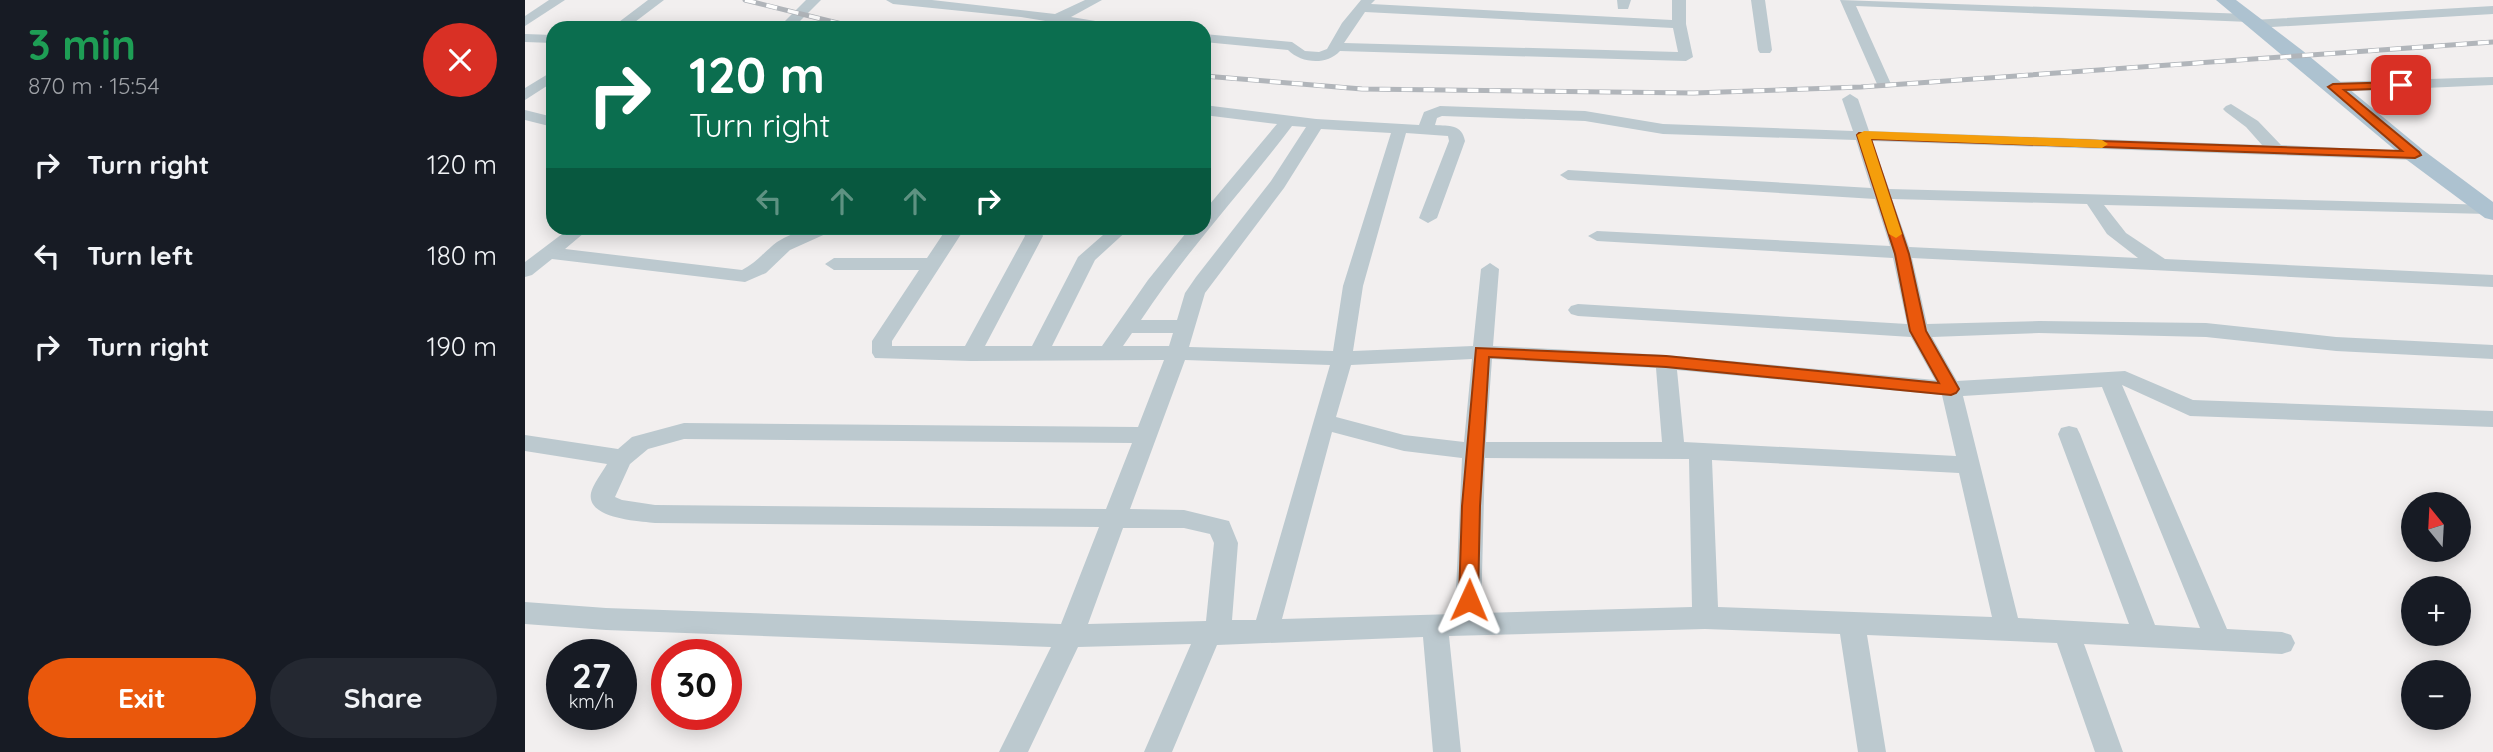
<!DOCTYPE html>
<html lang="en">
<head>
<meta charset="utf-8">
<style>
  :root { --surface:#171b24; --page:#242831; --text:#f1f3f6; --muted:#9ea1a6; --accent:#ea580c }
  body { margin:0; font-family:Quicksand,sans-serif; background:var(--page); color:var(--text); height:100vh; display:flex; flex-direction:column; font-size:26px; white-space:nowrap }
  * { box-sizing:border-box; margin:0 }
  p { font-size:23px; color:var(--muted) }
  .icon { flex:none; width:38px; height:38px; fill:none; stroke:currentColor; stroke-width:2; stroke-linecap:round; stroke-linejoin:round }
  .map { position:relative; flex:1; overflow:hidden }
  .drawer { display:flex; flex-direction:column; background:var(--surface); width:525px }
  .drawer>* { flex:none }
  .guide { position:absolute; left:21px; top:21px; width:665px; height:214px; border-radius:21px; box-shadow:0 4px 18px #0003; background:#0b6e4f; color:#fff; overflow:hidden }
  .needle { width:46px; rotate:342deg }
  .tools { position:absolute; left:1876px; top:492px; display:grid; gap:14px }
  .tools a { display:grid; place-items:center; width:70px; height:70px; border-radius:50%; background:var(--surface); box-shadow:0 4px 18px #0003; font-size:35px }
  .speed { position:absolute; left:21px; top:639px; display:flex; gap:14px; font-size:35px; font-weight:700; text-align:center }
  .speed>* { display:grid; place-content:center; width:91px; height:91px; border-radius:50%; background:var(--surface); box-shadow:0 4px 18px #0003; line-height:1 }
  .speed small { font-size:18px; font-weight:400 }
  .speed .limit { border:10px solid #d22; background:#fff; color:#111 }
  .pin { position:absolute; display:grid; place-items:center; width:60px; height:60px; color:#fff; margin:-30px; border-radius:14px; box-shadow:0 4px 10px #0006 }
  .me { position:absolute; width:77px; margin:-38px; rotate:1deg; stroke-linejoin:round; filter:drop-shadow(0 0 5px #0008) }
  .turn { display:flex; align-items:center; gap:24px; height:147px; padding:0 28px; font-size:32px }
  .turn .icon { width:91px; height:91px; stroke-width:2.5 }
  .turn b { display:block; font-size:49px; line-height:60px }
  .lanes { display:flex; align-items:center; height:66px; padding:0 28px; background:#0003; justify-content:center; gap:35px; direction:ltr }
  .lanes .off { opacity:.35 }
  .round { display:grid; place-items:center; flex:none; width:74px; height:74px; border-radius:37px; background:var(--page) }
  .summary { display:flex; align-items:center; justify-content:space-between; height:119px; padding:0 28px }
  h1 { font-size:42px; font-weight:800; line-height:52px; color:#1e9e55 }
  .primary-button { display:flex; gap:14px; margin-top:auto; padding:14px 28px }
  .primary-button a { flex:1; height:80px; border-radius:42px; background:var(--accent); color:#fff; font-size:28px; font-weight:800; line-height:80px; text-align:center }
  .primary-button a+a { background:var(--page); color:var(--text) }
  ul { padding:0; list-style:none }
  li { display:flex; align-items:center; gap:21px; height:91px; padding:0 28px }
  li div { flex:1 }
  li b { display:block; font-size:26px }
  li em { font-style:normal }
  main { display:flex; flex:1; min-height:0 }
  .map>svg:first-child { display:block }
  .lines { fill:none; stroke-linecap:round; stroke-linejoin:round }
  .minor { fill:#bcc9cf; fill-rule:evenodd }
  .major { fill:#adc2d0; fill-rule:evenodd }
  .rail-casing { stroke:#b1b5ba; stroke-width:5 }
  .rail { stroke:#fff; stroke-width:3.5; stroke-dasharray:11; stroke-linecap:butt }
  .route { fill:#ea580c; stroke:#983908; stroke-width:2 }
  .slow { fill:#f59e0b }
</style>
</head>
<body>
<main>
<section class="drawer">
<div class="summary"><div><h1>3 min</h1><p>870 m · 15:54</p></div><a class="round" style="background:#d93025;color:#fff"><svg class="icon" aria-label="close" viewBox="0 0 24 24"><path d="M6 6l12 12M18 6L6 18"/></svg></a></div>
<ul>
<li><svg class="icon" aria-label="right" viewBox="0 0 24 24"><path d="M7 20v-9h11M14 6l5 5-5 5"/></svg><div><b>Turn right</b></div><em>120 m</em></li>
<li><svg class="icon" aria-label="left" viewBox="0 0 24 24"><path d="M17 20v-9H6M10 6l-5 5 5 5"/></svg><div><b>Turn left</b></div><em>180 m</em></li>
<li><svg class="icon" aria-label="right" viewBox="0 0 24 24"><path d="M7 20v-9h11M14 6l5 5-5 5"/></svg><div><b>Turn right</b></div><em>190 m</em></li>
</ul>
<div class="primary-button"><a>Exit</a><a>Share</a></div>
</section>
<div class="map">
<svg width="1968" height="752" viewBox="0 0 1968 752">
  <rect width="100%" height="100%" fill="#f2efef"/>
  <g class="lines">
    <path class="minor" d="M24,0h16l-40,26v-10z
      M123,0h16l-37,28h-16z
      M281,0h15l-28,28h-15z
      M361,0h46l123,14 30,-14h17l-31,17 43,7 7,4h-33l-67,-11 -128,-13z
      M836,0h14l-4,4 301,16v-20h14v24l7,33 -7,4 -346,-10c-14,15 -39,12 -52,-1l-84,-8v-8l88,8 13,9 14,1 8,-3 15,-26zM840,12l308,16 5,24 -334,-9z
      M1092,0h14l-3,9h-10z
      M1226,0h14l7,50 -2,3h-10l-2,-3z
      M1315,0l408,14 5,1v5l240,-14v8l-238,14 -5,-1v-5l-394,-16 35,78 -7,4 -7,-4z
      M0,34l28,1v8l-28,-1z
      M28,71v11l-28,18v-12z
      M1968,77v8l-160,7 -8,-5 8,-5z
      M1325,94l8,5 11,32 393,14 -16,-18 -20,-15 -3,-3 3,-3 5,-2 27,17 23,24 140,7 2,3 -8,5 -543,-19 17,48 604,16v8l-4,1 -385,-9 22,28 39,26 328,16v12l-581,-29 15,66 112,-3 167,2 130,14 157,8v14l-157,-8 -130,-14 -167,-4 -107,4 25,44 168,-10 68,29 300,11v16l-303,-11 -68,-31 105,244 55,3 9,3 4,8 -4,8 -9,3 -198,-10 39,108h-28l-38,-109 -190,-8 19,117h-28l-18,-118 -135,-5 -256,7 12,116h-28l-10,-115 -206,8 -45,107h-28l47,-108 -113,3 -50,105h-29l52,-105 -445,-17 -81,-6v-22l81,6 455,16 38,-97 -444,-4c-16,-2 -69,-4 -64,-30 2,-9 11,-20 16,-29l-82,-13v-16l93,14 14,-12 52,-14 454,4 26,-67 -193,1 -96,-3 -3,-5v-12l47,-71h-85l-9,-6 9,-6h93l20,-30h18l-73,113v5h73l60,-110 -4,-8h18l4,8 -58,110h47l46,-89 33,-29h19l-35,32 -43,86h50l46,-66 42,-52h14v-17l73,-87 -73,-9v-10l112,14 103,6 5,-13 16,-6 145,5 78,13 190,7 -11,-32zM917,116l143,5 78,13 193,6 15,48 -303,-18 -8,5 8,5 307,19 15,47 -293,-15 -9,5 9,5 296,17 14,66 -329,-20 -7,2 -3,4 3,4 7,2 333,21 24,43 -269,-25 -173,-9 6,-77 -9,-6 -9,6 -8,77 -120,5 10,-65 43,-153 42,3 1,5 -30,77 9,5 9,-5 28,-77c-3,-17 -16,-15 -30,-16l2,-7zM767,126l14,1 -35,54 -75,96 -11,16 -8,27h-36c46,-70 100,-127 151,-194zM796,129l70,4 -48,153 -10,65 -144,-4 16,-54 79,-105zM1367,199l195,5 20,30 31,24 -229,-11zM607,333h41l-4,13h-46zM947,359l-8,83 -60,-7 -68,-18 15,-52zM967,359l164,9 6,74h-176zM660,360l145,5 -74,255h-24l6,-77 -9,-22 -45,-11 -54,-1zM1152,370l265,25 14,61 -272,-14zM1577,387l98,241 -45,-3 -75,-191 -3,-6 -8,-2 -8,2 -3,6 71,190 -111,-6 -55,-222zM807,432l72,19 58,7 -7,156 -173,5zM159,439l448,4 -26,66 -451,-4 -33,-5 -7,-3 15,-33 18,-15zM960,458l204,1 3,148 -211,6zM1187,460l247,13 33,144 -274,-10zM598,528h61l26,6 4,9 -8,78 -118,3z
      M0,110l28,7v10l-28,-7z
      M45,228h20l-25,21 177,21c14,-7 23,-19 35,-28 28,-18 66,-17 98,-14l-9,5 -36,-1 -40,18 -24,23 -21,9 -193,-23 -20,16 -7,2v-15z"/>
    <path class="major" d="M1691,0h20l67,51 120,99 70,52v18l-8,-2 -78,-58z"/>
    <g class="rail-casing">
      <path id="rail" d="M220,0l113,28
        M679,76l158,13 332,4 167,-6 632,-45"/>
    </g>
    <use href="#rail" class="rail"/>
  </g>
  <path class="route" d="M1876,82l6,3 -2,3 -61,2 75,62 2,3 -6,3 -544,-19 38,115 17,77 33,58 -3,4 -5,2 -285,-28 -177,-10 -9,149 -2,94 -2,6 -7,2 -7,-2 -3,-6 3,-94 14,-158 190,8 273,27 -29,-52 -15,-77 -38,-119 2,-2 543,18 -74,-64 5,-3z"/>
  <path class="slow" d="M1339,131l238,9 6,4 -6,4 -231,-9 31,95 -6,4 -7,-4 -32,-99z"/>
</svg>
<div class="tools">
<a><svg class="needle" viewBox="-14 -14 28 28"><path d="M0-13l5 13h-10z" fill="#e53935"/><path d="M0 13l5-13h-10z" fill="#9ea1a6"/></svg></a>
<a>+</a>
<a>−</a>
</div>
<div class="speed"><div>27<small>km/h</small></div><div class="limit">30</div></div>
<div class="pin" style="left:1876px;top:85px;background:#d93025"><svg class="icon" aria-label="arrive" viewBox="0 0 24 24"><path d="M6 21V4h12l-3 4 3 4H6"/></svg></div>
<svg class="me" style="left:944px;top:600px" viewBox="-20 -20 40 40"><path d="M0-17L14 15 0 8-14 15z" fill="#ea580c" stroke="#fff" stroke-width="4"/></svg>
<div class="guide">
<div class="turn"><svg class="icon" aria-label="right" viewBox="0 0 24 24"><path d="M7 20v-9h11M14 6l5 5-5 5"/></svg><div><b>120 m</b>Turn right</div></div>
<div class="lanes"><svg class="icon off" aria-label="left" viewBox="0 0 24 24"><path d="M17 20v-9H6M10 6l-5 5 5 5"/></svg><svg class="icon off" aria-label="ahead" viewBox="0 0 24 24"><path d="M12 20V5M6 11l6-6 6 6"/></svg><svg class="icon off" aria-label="ahead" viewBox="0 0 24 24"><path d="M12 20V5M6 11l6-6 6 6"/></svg><svg class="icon" aria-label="right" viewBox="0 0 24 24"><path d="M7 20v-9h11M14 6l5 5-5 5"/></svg></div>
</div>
</div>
</main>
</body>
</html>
